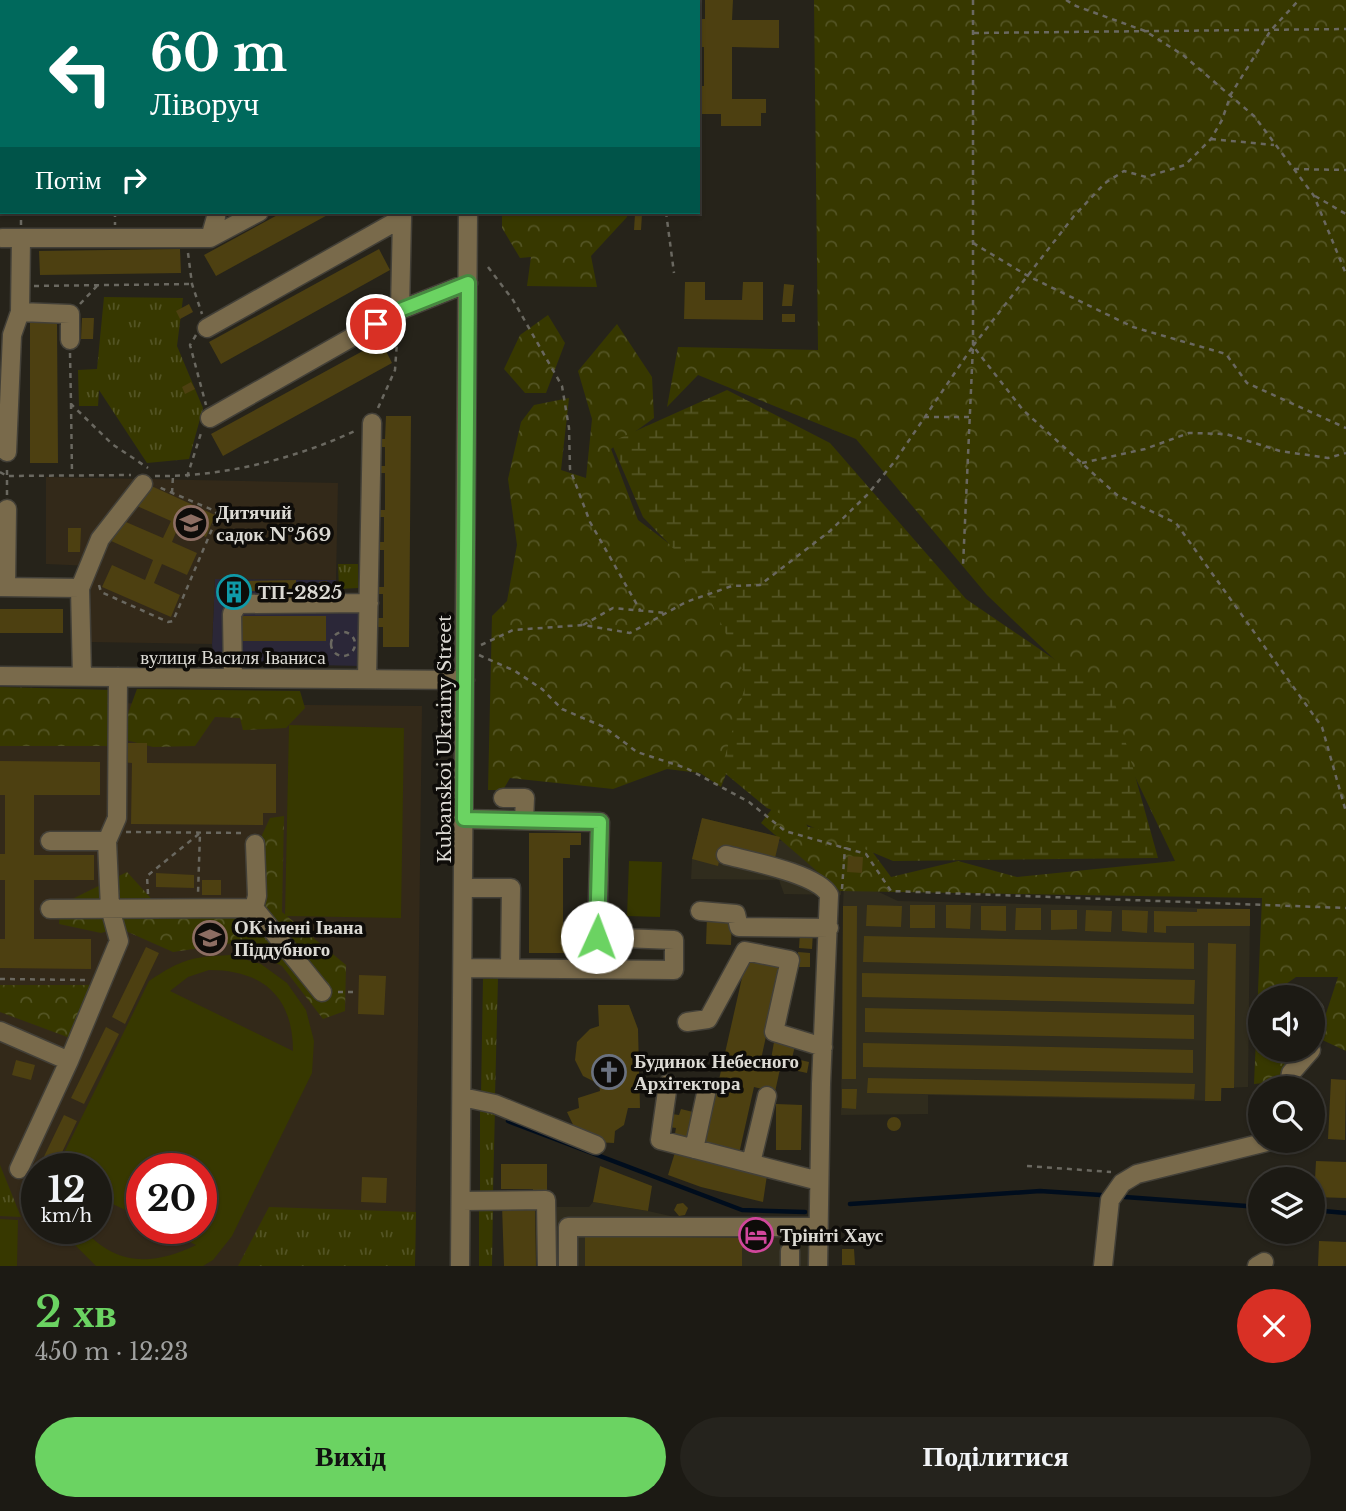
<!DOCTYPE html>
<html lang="uk">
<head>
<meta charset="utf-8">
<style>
  :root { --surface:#1c1a14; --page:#25231d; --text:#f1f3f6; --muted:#a0a1a0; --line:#3a3834; --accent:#6bd362 }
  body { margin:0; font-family:"Libre Baskerville",serif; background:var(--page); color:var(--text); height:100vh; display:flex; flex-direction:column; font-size:26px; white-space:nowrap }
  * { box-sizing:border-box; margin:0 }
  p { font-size:23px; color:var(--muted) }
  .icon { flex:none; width:38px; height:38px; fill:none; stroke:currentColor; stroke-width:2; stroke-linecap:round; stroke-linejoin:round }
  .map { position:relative; height:1266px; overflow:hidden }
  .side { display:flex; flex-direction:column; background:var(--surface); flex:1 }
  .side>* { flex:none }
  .banner { position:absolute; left:0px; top:0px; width:700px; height:214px; box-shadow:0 2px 5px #0004,0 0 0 2px var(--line); background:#00695c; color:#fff; overflow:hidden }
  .tools { position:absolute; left:1248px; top:985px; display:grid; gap:14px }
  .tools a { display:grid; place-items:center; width:77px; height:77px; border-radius:50%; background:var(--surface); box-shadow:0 2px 5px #0004,0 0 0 2px var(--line); font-size:35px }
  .speed { position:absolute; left:21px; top:1153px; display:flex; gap:14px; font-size:35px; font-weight:700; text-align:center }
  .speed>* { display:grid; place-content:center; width:91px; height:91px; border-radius:50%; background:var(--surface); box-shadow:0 2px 5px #0004,0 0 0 2px var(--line); line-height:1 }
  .speed small { font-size:18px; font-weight:400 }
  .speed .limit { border:10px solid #d22; background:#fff; color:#111 }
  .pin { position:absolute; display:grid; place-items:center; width:60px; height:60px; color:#fff; margin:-30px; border:4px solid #fff; border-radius:50%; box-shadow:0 2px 7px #0007 }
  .me { position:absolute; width:77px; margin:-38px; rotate:2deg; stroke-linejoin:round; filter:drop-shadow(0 0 5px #0008) }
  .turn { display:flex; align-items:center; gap:24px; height:147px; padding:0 35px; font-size:32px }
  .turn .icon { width:91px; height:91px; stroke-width:2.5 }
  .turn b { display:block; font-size:49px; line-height:60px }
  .then { display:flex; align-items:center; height:66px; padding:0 35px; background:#0003; gap:14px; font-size:26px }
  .round { display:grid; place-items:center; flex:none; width:74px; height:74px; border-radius:37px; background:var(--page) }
  .overview { display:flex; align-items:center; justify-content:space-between; height:119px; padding:0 35px }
  h1 { font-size:42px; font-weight:600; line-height:52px; color:var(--accent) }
  .primary-button { display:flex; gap:14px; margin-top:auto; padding:14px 35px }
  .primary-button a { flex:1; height:80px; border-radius:42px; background:var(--accent); color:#111; font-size:28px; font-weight:600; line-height:80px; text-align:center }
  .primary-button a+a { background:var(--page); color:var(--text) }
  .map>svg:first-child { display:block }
  .commercial { fill:#2b2738 }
  .built { fill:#302c1d }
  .education { fill:#332919; fill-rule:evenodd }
  .grass { fill:url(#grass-tufts) }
  .forest { fill:url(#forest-crowns) }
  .wetland { fill:url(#wetland-marsh) }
  .garden { fill:#373800; fill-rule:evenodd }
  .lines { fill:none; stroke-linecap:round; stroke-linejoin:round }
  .stream { stroke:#000d1d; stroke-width:4.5 }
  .building { fill:#4d4011 }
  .minor-casing { stroke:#434038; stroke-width:21 }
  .path { stroke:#6a6860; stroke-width:2.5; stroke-dasharray:5 5; stroke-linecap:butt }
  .minor { stroke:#796a4b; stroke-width:18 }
  .route-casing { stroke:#468940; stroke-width:18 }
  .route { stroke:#6bd362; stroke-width:12 }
  .labels { text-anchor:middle; stroke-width:7; stroke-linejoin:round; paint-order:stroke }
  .poi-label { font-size:19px; font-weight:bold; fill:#dcdad4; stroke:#0e0c09; text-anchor:start }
  .street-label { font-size:19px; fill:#dcdad4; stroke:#0e0c09 }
</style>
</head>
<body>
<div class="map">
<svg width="1346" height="1266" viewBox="0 0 1346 1266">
  <defs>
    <pattern id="grass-tufts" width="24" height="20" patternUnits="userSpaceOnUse" patternTransform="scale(1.75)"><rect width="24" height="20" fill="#373800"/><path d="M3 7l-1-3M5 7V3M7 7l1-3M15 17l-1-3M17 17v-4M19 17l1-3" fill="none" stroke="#535424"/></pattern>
    <pattern id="forest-crowns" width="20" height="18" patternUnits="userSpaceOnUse" patternTransform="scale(1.75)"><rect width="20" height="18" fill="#373800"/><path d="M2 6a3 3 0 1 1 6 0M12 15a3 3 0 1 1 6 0" fill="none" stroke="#535424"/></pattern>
    <pattern id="wetland-marsh" width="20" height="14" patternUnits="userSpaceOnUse" patternTransform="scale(1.75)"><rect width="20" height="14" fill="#373800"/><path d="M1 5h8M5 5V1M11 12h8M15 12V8" fill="none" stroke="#535424"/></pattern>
  </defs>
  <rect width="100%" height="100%" fill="#26231a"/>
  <path class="commercial" d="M215,579l121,1v16l27,1 -1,69 -148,-3 -2,-19z"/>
  <path class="built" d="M702,818l78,19 -1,4 15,-2 49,10 -2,46 -57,-1 -5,-14 -88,-1 1,-20z
    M845,854l21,32 32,15 352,8 -2,178 -26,1 -1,13 -293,-6v19l-87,1 2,-209z
    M593,1202l55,9 94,21 58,2 9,9 5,10v13h-259l2,-59h32z"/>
  <path class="education" d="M46,477l292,6 -2,97 -121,-1 -3,65 -122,-2 1,-76 -45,-2z
    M0,702l422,4 -7,560h-415zM37,1169h59v59h-59zM142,1169h59v59h-59z"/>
  <path class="grass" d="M104,297l79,1 -6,48 26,62 -14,51 -42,4 -48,-73 -1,16h-19l-1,-36 19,-1z
    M338,564h20v24l-19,1z
    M498,978l-3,118 -14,-1 2,-116z
    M480,1107l15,1 -2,85h-13z
    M0,1165l21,52 -21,-1z
    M493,1206l-1,60h-13v-59z
    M269,1207l147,5 -1,54h-177z"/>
  <path class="forest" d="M814,0h532v1051l-28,-13 20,-61h-42l-14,10v10l-22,1v52h37l-14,31 -29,3 8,-186 -422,-7 -79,-68 24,-31 23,35 49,4 34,46 67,-16 59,16 158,-16 -75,-158 -113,-108 -131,-156 -158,-64 -31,32 11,-60 140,3z
    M502,212h125v5l-36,39 6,31 -70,-1 4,-29 -11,1 -18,-30z
    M548,315l17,28 -19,50h-21l-21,-24 16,-34z
    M617,324l35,53 2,41 -43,31 27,71 63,48 58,122 -38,97 -21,-14 -33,-4 -54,20 -103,-11 -7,12h-15l4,-174 15,-15 10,-56 -9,-66 13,-57 13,-17 35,-7 -8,72 25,8 6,-59 -14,-48z
    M0,687l111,3 -1,56h-110z
    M137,689l163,2 5,17 -19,20 -43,2 -3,-12 -25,-1 -20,29 -42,1 -27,-7v-21z
    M284,816l-2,96 64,53 -1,46 -22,8 -41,-53 -48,-23 -61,9 -54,-24 -18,5 -42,-9 1,-19 67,-33 42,46 66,-5 30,-14 -3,-64 8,-17z
    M0,985h93l-23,53 -70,-26z"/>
  <path class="wetland" d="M727,390l103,53 136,156 148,101 44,158 -265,3 -126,-53 -46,-38 26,-90 -48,-105 -56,-58 -32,-75z"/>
  <path class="garden" d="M289,725l115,3 -3,190 -116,-2z
    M629,861l33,1 -2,55 -33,-1z
    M230,955l31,9 26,19 19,27 8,31 -2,32 -80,163 -19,24 -10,6h-107l-22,-22 -8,-15h17c33,37 70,37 113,16l-33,-16 38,-1v-59h-59v49l-46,-22v-27h-35l3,-16 85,-172c33,-22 42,-24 81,-26zM209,970c53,0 84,26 84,81l-123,-60 18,-14z
    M0,1219l18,1 -1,46h-17z"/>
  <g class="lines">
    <path class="stream" d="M508,1121l234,89 63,2
      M1125,1197l135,10
      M850,1204l190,-13 61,4
      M1312,1210l34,3"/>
  </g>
  <path class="building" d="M705,0h28l-1,20h47v28l-47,-1v52h34v14h-5v13h-40v-12h-23v-28h6v-39h-6v-28h7z
    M283,212h50l-117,64 -12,-21z
    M635,214h7l-1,16h-7z
    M180,249l1,24 -141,2 -1,-24z
    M379,249l11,21 -169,94 -12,-22z
    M685,282h20v18h37l1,-18h20v38l-79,-1z
    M784,284l10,1 -2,21h-10z
    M189,304l4,8 -13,7 -4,-8z
    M782,314h13v8h-13z
    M82,318h12l-1,21h-12z
    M30,323h27l1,140h-28z
    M381,341l11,22 -169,93 -12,-22z
    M191,382l4,7 -10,5 -3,-7z
    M386,416h25l-2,231h-26v-20h-6v-9h6v-24h-6v-7h7v-37h-6v-8h6v-25h-5v-7h6v-37h-4v-7h4v-19h-5v-8h5z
    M147,484l68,31 -9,22 -27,-12 -7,17 25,11 -10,22 -25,-11 -8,19 26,12 -9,22 -69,-30 10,-22 33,15 8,-20 -44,-20 10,-21 44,19 8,-17 -34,-15z
    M68,528h13l-1,24h-12z
    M296,580v11h-50v-10z
    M327,581l1,13h-9v-12z
    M240,585v14h-11v-13z
    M0,609h63v24h-63z
    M235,616h91v25h-91z
    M121,743h26v20l129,1v49h-13v12l-132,-1 1,-61 -11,-1z
    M0,761l100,1v33h-66v60h60v25h-60v59h57v30l-91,-1v-29h5v-59h-5v-26h5v-59h-5z
    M702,818l78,19 -5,21 -52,-13 -5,21 -26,-7z
    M529,833h52v12h-11v13h-7v71h6v12h11v12h-51z
    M848,856l15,1 -1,16 -15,-1z
    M156,873l38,2v13l-38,-1z
    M202,880h19v15h-19z
    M867,905l35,1 -1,21 -35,-1z
    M910,905h25v23h-25z
    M946,905h25l-1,24 -24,-1z
    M843,906h14l-1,173h-14z
    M981,906h25v25l-25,-1z
    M1016,908h25v22h-26z
    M1197,909h53v17h-84v7l-12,-1v-21l43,1z
    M1051,910h26v19l-26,1z
    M1086,910l26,1 -1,21 -26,-1z
    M1122,910l26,1 -1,22 -25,-2z
    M707,916h25l-1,29 -25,-1z
    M800,932h13l-1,17 -13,-1z
    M864,936l330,7v26l-331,-7z
    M1208,943l28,1 -2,144h-13v13h-16z
    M146,947l13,6 -34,71 -13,-7z
    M798,952l12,1v14h-13z
    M746,960l35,8 -21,96 20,5 -5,23 -21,-5 -15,67 -35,-8z
    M862,973l333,7 -1,24 -332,-7z
    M359,975l27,1 -2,39 -26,-1z
    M598,1005h31l9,24 2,79h-12l-4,17 -9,6 -1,12 -20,-1 -18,-11 -9,-19 12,-4 -1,-10 22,-7 -1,-7 -16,-8 -8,-16 2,-18 13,-13 9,-3z
    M865,1008l329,7v24l-329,-7z
    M106,1027l13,7 -35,70 -13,-6z
    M774,1042l21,4 -3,12 17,4 -2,11 -37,-8z
    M863,1043l330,7v23l-330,-6z
    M16,1060l19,5 -4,15 -19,-5z
    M868,1078l327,6 -1,15 -327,-6z
    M1331,1079l15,1 -1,60 -17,-1z
    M842,1089h15l-1,20 -14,-1z
    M776,1104l26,1 -1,45h-25z
    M681,1109l12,3 -6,30 -13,-3 2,-11 -7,-1 3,-13 7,1z
    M64,1115l13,6 -23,48h-16z
    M887 1124a7 7 0 1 1 14 0a7 7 0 1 1-14 0Z
    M676,1149l34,13 57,13 -4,27 -62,-15 -33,-12z
    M1316,1161l30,1v36l-32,-1z
    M501,1164h46v30h-14v-5h-32z
    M600,1166l52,20 -4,25 -55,-9z
    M362,1177l25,1 -1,25 -25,-1z
    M683,1203l5,5 -3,7 -6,1 -5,-6 3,-6z
    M535,1204l1,62h-32l-2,-61z
    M742,1232h23v16h-23v18h-157v-30l157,2z
    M1319,1241l27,1v24h-28z
    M842,1249h12l1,16h-13z"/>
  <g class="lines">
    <g class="minor-casing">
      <path id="minor" d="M121,2v-2
        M240,2v-2
        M375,2v-2
        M470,2v-2
        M2,238h208l49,-26
        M210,238l6,-21 -1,-5
        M400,310l2,-92
        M20,312l50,2v26
        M207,328l195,-110v-6
        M210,418l190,-108 68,-27
        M7,452l5,-117 8,-23 1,-73
        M0,587l80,1
        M6,587l1,-78
        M0,676l465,4
        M82,677l-2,-89 20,-49 43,-55
        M233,678l-1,-64 6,-10 131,-1
        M367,679l5,-256
        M503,798h22l-1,22
        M50,841h57
        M726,855c23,6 92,19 103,40l-8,189 -3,182
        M463,888h48l-1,80
        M254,908l3,-12 -2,-52
        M50,909l204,-1 68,84
        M700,911l36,3 3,13 90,1
        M463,968l211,2v-30l-77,-3 3,-115 -136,-3
        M687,1022l21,-3 37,-68 45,9 -16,72 49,15
        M1312,1023l2,-13
        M0,1031l69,30
        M668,1084l-8,56 159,41
        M1288,1088l3,-15 20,-23
        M462,1097l33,7 101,41
        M694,1149l13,-60
        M751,1163l16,-67
        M19,1169l50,-108 50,-120 -9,-33 -3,-67 10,-23 1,-141
        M461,1201l85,-1 1,66
        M460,1266l8,-1054
        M568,1266v-39h250
        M790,1266v-15
        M1103,1266l7,-66 12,-17 15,-9 134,-33
        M1257,1266l7,-4"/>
    </g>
    <path class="path" d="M973,0v346l50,64 94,85 59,28 146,204 24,85
      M1066,0l10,6 69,25 38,24 71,61 60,80 32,78
      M659,2l2,-2
      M974,33l372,-4
      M1211,139l63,6
      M0,144l2,1
      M1294,169l52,1
      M1315,196l31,18
      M115,212v13
      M666,212l8,61
      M21,225v-13
      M973,243l55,33 105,51 93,27 21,29 99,45
      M188,253l4,31 10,30
      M488,267l25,33 49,86 7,42 1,41 20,53 50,88
      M34,286l158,-2
      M80,304l17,-18
      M196,335l-6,10 16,60
      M973,346l101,-130 31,-33 19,-12 22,6 39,-12 26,-26 11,-19 9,-26 40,-64 28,-30
      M70,353l1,51 41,40 36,24
      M71,404l1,70
      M378,408l17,-38 3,-43
      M924,417h45
      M1082,463l63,-14 44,-16 37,1 54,17 48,7 18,-5
      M0,472l7,4 124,-1
      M155,476c68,1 139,-17 200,-45
      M187,477l15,-47
      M172,493l1,-17
      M7,495v-29
      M99,585l2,7 67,30 5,-1 45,-106 -3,-4 -59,-25
      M583,625l30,-17 53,5
      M331 644a12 12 0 1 1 24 0a12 12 0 1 1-24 0Z
      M481,645l32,-15 70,-5 47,8 56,-31 46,-16 28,-1 70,-54 37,-36 28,-34 78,-115 -10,220
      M479,655l36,16 27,18 20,20 42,18 33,25 49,16 63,34 36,29 81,23 25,37 455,17
      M126,832l120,1
      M842,889l3,-42
      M148,894l-1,-18 53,-43 -2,61
      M0,979l86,1
      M338,992h18
      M1027,1166l84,6"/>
    <use href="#minor" class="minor"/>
  </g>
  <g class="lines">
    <g class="route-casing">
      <path id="route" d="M376,324l24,-14 68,-27 -4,536 136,3 -3,115"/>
    </g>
    <use href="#route" class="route"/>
  </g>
  <defs>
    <g id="school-ring" transform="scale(1.75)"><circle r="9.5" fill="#0e0c09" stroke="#8d6e63" stroke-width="1.5"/><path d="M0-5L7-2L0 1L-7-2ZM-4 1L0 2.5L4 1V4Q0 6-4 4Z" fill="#8d6e63"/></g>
    <g id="building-ring" transform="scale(1.75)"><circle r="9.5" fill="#0e0c09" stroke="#0f9aa8" stroke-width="1.5"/><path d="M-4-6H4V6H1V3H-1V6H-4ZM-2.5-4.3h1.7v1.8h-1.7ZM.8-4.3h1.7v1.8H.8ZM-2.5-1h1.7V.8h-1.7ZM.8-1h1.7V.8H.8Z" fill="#0f9aa8"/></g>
    <g id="university-ring" transform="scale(1.75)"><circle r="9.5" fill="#0e0c09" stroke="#8d6e63" stroke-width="1.5"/><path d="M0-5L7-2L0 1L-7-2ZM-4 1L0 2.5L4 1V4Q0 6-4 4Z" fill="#8d6e63"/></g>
    <g id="church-ring" transform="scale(1.75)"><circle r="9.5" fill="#0e0c09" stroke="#6b7280" stroke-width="1.5"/><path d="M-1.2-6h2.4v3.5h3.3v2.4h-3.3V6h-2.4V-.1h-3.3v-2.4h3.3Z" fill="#6b7280"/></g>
    <g id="hotel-ring" transform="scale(1.75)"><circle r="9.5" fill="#0e0c09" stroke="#d1479c" stroke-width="1.5"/><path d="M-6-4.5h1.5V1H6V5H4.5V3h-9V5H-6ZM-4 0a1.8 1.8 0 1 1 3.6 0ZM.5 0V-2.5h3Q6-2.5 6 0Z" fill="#d1479c"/></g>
  </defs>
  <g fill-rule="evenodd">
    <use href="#school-ring" x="191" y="523"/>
    <use href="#building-ring" x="234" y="592"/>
    <use href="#university-ring" x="210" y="938"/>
    <use href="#church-ring" x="609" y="1072"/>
    <use href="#hotel-ring" x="756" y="1235"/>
  </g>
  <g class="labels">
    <g class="poi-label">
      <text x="216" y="519">Дитячий<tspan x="216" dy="22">садок №569</tspan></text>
      <text x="258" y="599">ТП-2825</text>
      <text x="234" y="934">ОК імені Івана<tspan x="234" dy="22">Піддубного</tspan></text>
      <text x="634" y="1068">Будинок Небесного<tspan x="634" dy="22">Архітектора</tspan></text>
      <text x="780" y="1242">Трініті Хаус</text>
    </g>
    <g class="street-label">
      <text x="233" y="664">вулиця Василя Іваниса</text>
      <text transform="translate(444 739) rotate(-90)" y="7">Kubanskoi Ukrainy Street</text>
    </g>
  </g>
</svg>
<div class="tools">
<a><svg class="icon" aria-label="sound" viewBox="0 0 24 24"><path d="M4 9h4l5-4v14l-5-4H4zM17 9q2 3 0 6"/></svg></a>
<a><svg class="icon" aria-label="search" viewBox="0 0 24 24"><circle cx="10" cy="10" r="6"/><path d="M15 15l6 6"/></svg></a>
<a><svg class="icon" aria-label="layers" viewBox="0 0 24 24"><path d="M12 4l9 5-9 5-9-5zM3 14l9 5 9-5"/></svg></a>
</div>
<div class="speed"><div>12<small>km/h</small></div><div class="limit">20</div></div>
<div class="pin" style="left:376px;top:324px;background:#d93025"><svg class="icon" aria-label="arrive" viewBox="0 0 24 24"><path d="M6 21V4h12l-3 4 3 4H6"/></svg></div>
<svg class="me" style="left:597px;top:937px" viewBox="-20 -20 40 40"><circle r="19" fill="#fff"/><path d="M0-13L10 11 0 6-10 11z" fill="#6bd362"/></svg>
<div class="banner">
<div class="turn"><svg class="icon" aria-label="left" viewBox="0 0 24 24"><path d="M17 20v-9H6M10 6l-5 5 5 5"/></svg><div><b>60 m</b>Ліворуч</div></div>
<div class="then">Потім<svg class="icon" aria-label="right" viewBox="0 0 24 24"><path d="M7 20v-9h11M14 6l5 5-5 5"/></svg></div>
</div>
</div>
<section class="side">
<div class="overview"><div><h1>2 хв</h1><p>450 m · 12:23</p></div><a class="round" style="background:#d93025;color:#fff"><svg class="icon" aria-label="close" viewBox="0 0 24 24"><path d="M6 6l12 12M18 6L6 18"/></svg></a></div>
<div class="primary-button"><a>Вихід</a><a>Поділитися</a></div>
</section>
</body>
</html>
